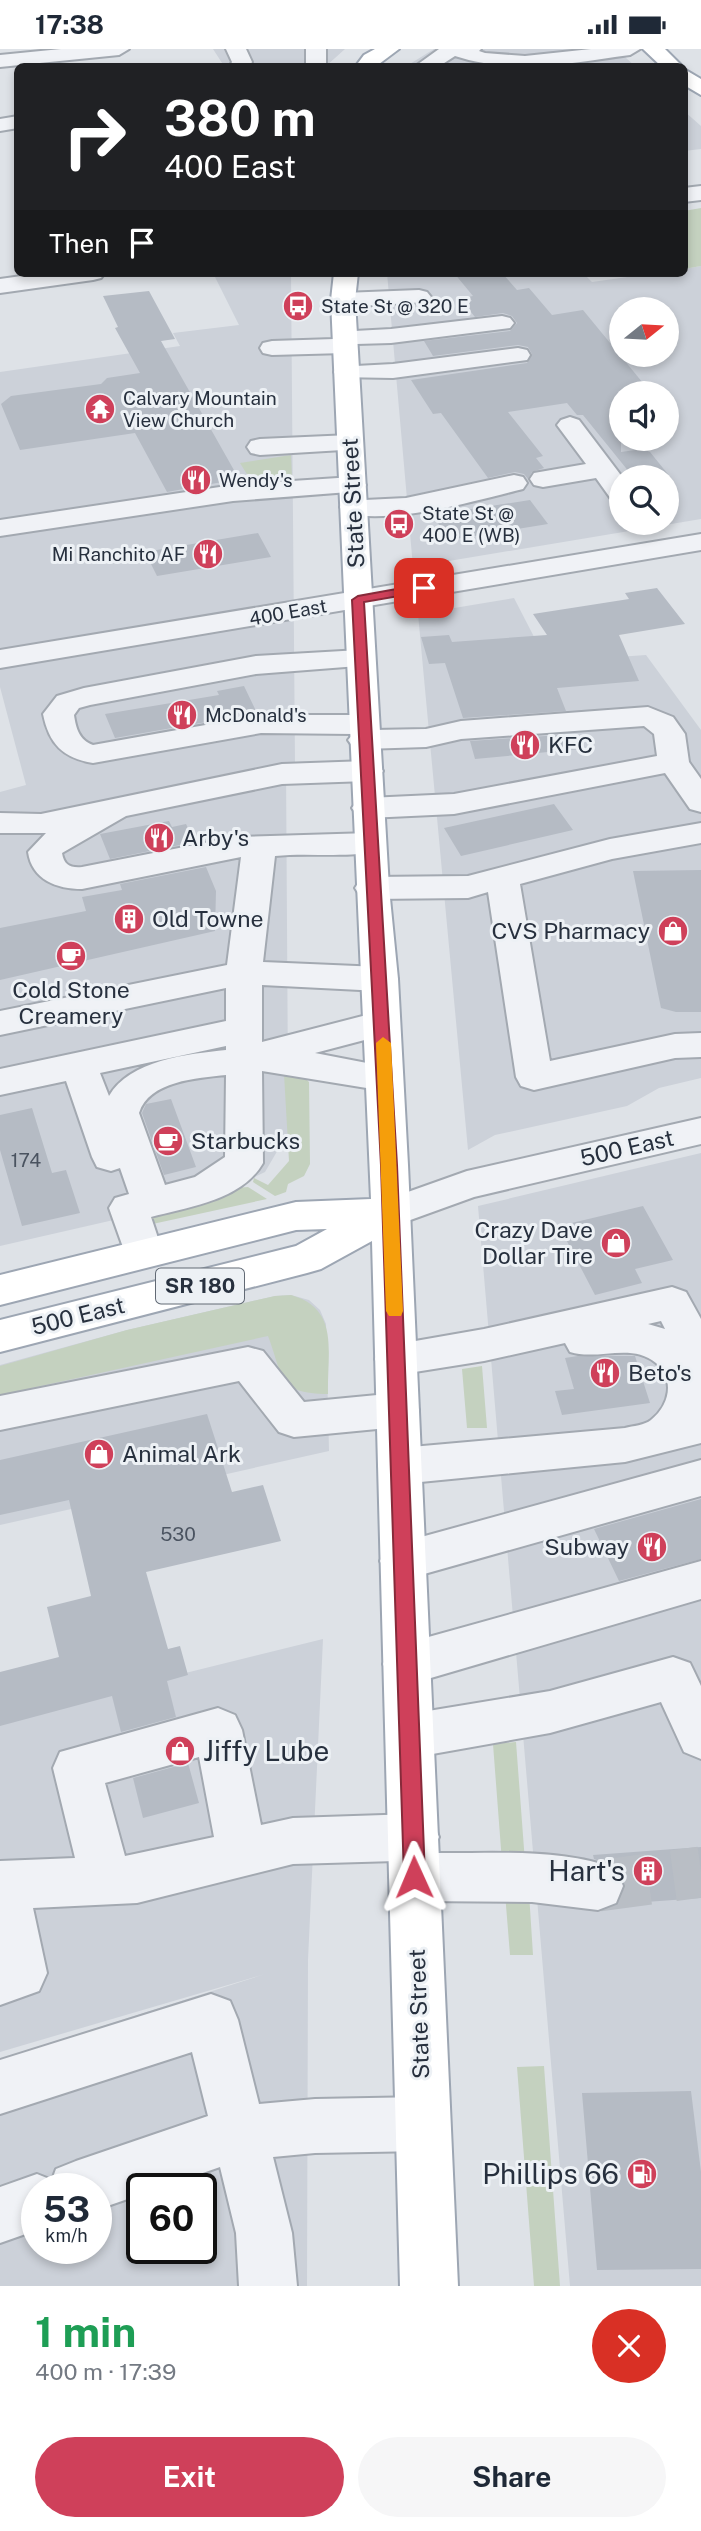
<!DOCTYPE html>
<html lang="en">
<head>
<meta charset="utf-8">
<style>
  :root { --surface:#fff; --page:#f6f6f7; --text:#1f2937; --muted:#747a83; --accent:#cf405a }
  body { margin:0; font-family:"Public Sans",sans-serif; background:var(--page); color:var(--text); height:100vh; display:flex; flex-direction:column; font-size:26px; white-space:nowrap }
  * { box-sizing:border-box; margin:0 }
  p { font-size:23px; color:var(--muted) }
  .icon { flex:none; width:38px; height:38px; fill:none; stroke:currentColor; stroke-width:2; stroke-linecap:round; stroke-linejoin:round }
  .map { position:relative; height:2237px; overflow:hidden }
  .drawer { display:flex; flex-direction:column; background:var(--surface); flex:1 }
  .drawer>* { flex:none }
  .guide { position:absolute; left:14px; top:14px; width:674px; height:214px; border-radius:10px; box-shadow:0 4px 10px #0003; background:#202124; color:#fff; overflow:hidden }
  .needle { width:46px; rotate:72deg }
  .tools { position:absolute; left:609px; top:248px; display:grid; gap:14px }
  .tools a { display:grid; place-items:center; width:70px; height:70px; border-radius:50%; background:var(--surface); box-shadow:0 4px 10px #0003; font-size:35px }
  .speed { position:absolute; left:21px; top:2124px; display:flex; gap:14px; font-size:35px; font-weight:700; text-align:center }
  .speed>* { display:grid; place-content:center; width:91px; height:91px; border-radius:50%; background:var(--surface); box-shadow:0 4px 10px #0003; line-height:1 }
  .speed small { font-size:18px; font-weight:400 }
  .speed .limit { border:4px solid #111; border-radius:10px; background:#fff; color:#111 }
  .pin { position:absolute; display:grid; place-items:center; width:60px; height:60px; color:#fff; margin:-30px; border-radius:14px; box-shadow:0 4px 10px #0006 }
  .me { position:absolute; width:77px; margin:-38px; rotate:359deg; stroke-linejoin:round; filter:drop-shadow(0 0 5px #0008) }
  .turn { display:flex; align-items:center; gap:24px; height:147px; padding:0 35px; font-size:32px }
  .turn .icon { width:91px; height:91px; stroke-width:2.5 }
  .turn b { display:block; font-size:49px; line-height:60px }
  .then { display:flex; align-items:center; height:66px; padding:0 35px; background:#0003; gap:14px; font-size:26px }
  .round { display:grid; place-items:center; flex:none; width:74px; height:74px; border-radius:37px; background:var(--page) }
  .head { display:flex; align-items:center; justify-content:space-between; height:119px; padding:0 35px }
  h1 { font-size:42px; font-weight:700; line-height:52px; color:#1e9e55 }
  .action { display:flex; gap:14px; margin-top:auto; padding:14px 35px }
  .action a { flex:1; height:80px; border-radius:42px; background:var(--accent); color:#fff; font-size:28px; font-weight:700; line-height:80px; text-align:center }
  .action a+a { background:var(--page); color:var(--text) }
  .status { display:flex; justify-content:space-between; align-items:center; height:49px; padding:0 35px; background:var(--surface); direction:ltr }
  .status svg { height:19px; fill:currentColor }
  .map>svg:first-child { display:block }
  .built { fill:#ccd1d9; fill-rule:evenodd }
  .green { fill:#c4d1bf }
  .building { fill:#b5bbc4 }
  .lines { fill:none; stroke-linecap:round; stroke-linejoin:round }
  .minor-tunnel { stroke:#b9bec5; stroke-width:51; stroke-dasharray:51 25; stroke-linecap:butt }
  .minor-casing { stroke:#a3a9b1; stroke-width:4 }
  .major-casing { stroke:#9da6b3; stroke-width:4 }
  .minor { fill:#f0f2f6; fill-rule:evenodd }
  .major { fill:#fff; fill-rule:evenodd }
  .route { fill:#cf405a; stroke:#872a3a; stroke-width:2 }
  .slow { fill:#f59e0b }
  .labels { text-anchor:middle; stroke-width:6; stroke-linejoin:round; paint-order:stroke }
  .far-poi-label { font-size:19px; fill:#27303e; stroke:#edf1f5; text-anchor:start }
  .far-street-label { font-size:19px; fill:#27303e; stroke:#edf1f5 }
  .number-label { font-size:19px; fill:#4a5360 }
  .shield { fill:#edf1f5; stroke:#626a75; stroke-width:2 }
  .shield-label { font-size:21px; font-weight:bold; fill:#27303e }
  .street-label { font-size:23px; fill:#27303e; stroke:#edf1f5 }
  .poi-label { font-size:23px; fill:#27303e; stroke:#edf1f5; text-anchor:start }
  .near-poi-label { font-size:28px; fill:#27303e; stroke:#edf1f5; text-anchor:end }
</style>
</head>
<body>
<div class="status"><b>17:38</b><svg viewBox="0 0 49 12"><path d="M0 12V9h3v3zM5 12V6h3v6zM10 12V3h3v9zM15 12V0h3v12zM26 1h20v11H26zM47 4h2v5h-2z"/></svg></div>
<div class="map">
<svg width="701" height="2237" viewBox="0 0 701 2237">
  <rect width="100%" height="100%" fill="#dee2e7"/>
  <path class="built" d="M213,0h132l-20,18 -101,-1z
    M434,0h182l19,17 -230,1z
    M684,62l17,15v23l-17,2z
    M701,217v253l-288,48 -26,-294h196l9,9 64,-9h28v-4zM621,261h46v45h-46zM621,345h46v45h-46zM621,429h46v45h-46z
    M213,224h78l4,491 -9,2 2,319 5,39 -28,48 -29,14 -70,22 -166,38v-454l26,-7 -26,-98v-315l180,-26 -7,-13 66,-8z
    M514,549l33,64 99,-7 55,75v348l-42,10 -32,18 -132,29 -27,15 -50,-536z
    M701,1104v1133h-131l-92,-1080z
    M291,1246l18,5 11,10 6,14 3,127 -329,74v-160l127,-35 148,-34z
    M323,1590l-15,321 -1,326h-307v-227l265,-85 -265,78v-333zM37,2140h59v60h-59zM142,2140h59v60h-59z"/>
  <path class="green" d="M701,159v58l-17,3v-58z
    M291,406l1,23 -39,6 -13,-21z
    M265,1021l38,6 6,6 1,82 -6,12 -16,8 -2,8 -11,4 -22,-14 1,-4 14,7 21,-24 -5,-87 -22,-1z
    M248,1138l19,12 -119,26 -1,-9 88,-28z
    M291,1246c49,14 36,56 37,99 -51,0 -45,-19 -60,-58l-268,59v-29l127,-36 148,-34z
    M482,1317l5,62h-20l-5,-59z
    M516,1693l9,120h-23l-9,-118z
    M505,1844h24l4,62h-23z
    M544,2017l16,220h-26l-17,-219z"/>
  <path class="building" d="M454,224h48l15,17 12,-2 23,27 31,-5 69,84h-31v58l22,-3 7,3 21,26h-37l-51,-63h-6l-10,-12 -59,9 35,44 -7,2 8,10 -12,4 -4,7 -4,-5 -9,-2 -27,6 -47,-65 -8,1 -22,-34 116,-17 5,-9 -4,-7 -10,-2 -85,11 -9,-15 86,-10 7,-8 -5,-7 -9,-3 -28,4 -12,-15 9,-1 -4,-4 5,-1z
    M149,242l26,48 -14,2 78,138 -72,13 -32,-59 -115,17 -19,-46 10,-8 90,-12 6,-6 33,-5 -25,-45 3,-1 -15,-31z
    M530,451l18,24 -99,16 -16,-25z
    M258,484l13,24 -114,19 -12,-24z
    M657,539l28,36 -66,11 20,46 -82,7 9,23 -103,7 -18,-55 -16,1 -8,-27 28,-2 3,7 95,-7 -14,-21 96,-15 -4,-6z
    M244,637l13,27 -142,25 -10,-24 114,-19 -2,-4z
    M575,685l5,15 -105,10 -5,-18z
    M554,755l19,26 -112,26 -17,-28z
    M169,772l3,6 14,-3 9,18 -85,17 -10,-25z
    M206,818l10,24 -1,40 -215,49v-52l86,-17 -4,-14 40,-7 -2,-6z
    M701,821v142h-25l-15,-4 -28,-137z
    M171,1050l25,68 -32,8 -22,-62 4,-9z
    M32,1059l20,65 14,-3 14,43 -58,13 -22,-76v-35z
    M643,1157l30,54 -38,9 7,14 -47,12 -36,-69z
    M578,1307h57l15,47 -88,12 -7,-24 19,-2 -9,-31z
    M207,1365l25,78 31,-7 18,56 -135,31 22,77 12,-3 8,29 -21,6 9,36 -55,15 -9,-36 -112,30v-54l59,-15 -12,-50 44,-11 -22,-96 -69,15v-55z
    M701,1450v60l-82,22 -25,-52z
    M188,1714l11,40 -56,15 -10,-40z
    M701,1798v51l-83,6 7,-17 -7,-19 -24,-9 -1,-4z
    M691,2042l10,81v97l-104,1 -15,-177z"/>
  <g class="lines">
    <path class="minor-tunnel" d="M598,1837l103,-14"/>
    <g class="minor-casing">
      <path id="minor" d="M61,0h68l-10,6 -119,12v-12z
        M226,0h20l6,13 -3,5h-20l3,-5z
        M306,0h20v18h-20z
        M439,0h42l-2,2 6,2 40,3 66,-7h49l-10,6c-59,8 -117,20 -175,1l-17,11h-24z
        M18,67v12l-18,3v-12z
        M701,137v14l-17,2v-14z
        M43,224h62l-4,5 -8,2 -93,13v-14z
        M419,241l8,2 4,5 -4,5 -84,5 -8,-2 -4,-5 4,-5 8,-2z
        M502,267l8,2 4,5 -4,5 -119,15 -35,1 -2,7 -9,2 -73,2 -9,-2 -3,-5 3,-5 9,-2 62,-2 2,-7 55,-3z
        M518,299l9,2 3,5 -3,5 -134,18 -56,-1 -3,-5 3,-5 56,-3z
        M570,368l9,3 44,58 -2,23 -10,-2 -15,-21 -53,9 -9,-2 -4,-6 4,-6 52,-9 -29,-39 4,-5z
        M350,386l9,2 4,6 -4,6 -99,6 -9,-2 -4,-6 4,-6 9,-2z
        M514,426l9,2 4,6 -4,6c-48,12 -131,36 -179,24l-4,-6 4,-6 62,-3z
        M353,428l9,2 4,6 -4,6 -129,10 -233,35v-16l233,-35z
        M701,485v16l-701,118v-18z
        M360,601l11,3 4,6 -4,6 -115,9 -166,31 -11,3 -5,7c2,13 5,25 19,30l168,-30h102l11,2 4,7 -4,6 52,-1 35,-8 187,-14 25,10 12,17 4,28 12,17v33l-11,-3 -25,-36 -211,41 -86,4 -11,-3 -5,-7 5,-7 11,-3 86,-4 203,-38 -3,-22 -10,-8 -183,13 -35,8 -62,2 -11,-2 -5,-7 5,-6 -92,-1 -168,30c-30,-5 -44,-19 -50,-49l14,-18 27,-8 172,-32z
        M367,712l11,3 5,7 -5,7 -11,3 -85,3 -156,32 -64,37c2,12 8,15 20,14l153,-30 135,-4 12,3 4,7 -4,7c-34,9 -72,2 -107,6l-12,106 117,5 12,4 6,8 -6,8 -12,4 -118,-6v57l120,-31 13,3 5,9 -5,9 -80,21 83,16 5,9 -5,9 -13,4 -123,-20 1,92c-21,37 -74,44 -112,54l12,36 -6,11 -14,4 -14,-4 -20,-56 6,-10 14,-4 -9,-26 -9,3 -14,-4 -5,-10 -26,-76 -66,14v-26l226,-48v-33l-226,47v-24l227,-46 14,-108 -159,32c-25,0 -50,-9 -54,-37l18,-19h-46v-20l41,1 241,-50zM226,997v4c-39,4 -96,10 -117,46l-9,-23zM226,1026l-1,82 -30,20 -30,8 -26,-72c10,-32 58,-35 87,-38z
        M701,774v20l-89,16 -92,25 30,177 125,-27 26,-1v24l-26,1 -141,32 -13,-4 -5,-9 -28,-185 -20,6 -96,1 -12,-3 -5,-8 5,-8 12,-3 96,-1 142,-37z
        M701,1069v26l-227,53 -83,30 -14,-4 -6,-10 6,-10 90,-32z
        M672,1238l14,5 15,27v124l-76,19 -225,22 -15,-5 -7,-13 7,-13 15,-5 225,-20c8,-2 20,-3 26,-8 19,-15 24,-41 5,-57 -25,-21 -58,-2 -86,-11l-5,-9 -81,18 -88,14 -15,-4 -6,-12 6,-12 103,-18zM661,1272l4,8 -17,-5z
        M248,1298l15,4 41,51 94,-9 15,5 6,12 -6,12 -15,5 -104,10 -15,-5 -40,-51 -239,49v-34z
        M701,1411v36l-298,84 -16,-5 -7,-14 7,-14 16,-5z
        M701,1512v38l-294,86 -17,-6 -7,-15 7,-15 17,-6z
        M673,1608l17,6 11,23v73l-17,-7 -23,-50 -111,31 -140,25 -17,-7 -7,-15 7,-15 17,-7 140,-23z
        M218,1659l17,7 7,15 19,95 32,-7 121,-4 18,6 7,17 -7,16c59,1 128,-6 184,16l7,17 -7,17 -18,7 -66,-8 -118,-1 -18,-7 -7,-17 7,-16 -103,3 -156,39 -104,5 14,65 -8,18 -39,14v-144l75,-3 -22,-90 7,-16zM199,1708l15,80 -89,19 -20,-73z
        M211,1945l19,7 8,19 21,84 56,-5 108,-2 19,8 8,19 -8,19 -19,8 -108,2 -42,4 19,76 5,53h-58l-3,-53 -16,-66 -63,22h-15v5l-46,16v-21h-59v41l-37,13v-56l37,-13 15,6 4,-11 20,-8 132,-45 -16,-64 -192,62v-54z"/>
    </g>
    <g class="major-casing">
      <path id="major" d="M375,0h24l-24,18h-20l9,-12z
        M643,0h22l18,18h-21z
        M684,20l17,10v16l-17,-10z
        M334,224h24l-3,27 34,588 9,91 10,186 50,1121h-58l-28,-1045 -51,28 -14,4 -307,79v-32l296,-74 31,-17 -31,1 -296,75v-30l296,-73 75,-3 -40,-899z"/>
    </g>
    <use href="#minor" class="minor"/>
    <use href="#major" class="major"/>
  </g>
  <path class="route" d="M424,535l4,1v6l-64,11 33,563 28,712 -3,7 -8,3 -7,-3 -3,-7 -23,-712 -29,-565 6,-4z"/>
  <path class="slow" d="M383,988l8,6 12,268 -2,5h-12l-3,-5 -10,-268z"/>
  <defs>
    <g id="bus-disc" transform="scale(1.575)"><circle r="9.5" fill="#cf405a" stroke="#edf1f5"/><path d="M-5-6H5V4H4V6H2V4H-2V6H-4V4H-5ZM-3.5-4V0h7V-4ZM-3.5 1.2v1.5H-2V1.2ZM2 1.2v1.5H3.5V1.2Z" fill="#fff"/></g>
    <g id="temple-disc" transform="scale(1.575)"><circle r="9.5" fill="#cf405a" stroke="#edf1f5"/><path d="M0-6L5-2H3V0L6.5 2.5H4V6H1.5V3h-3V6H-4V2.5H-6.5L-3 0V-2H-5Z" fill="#fff"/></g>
    <g id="restaurant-disc" transform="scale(1.575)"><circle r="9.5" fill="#cf405a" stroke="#edf1f5"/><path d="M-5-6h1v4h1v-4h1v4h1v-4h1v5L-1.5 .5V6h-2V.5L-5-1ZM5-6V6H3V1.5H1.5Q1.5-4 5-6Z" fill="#fff"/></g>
    <g id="building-disc" transform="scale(1.575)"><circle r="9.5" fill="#cf405a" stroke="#edf1f5"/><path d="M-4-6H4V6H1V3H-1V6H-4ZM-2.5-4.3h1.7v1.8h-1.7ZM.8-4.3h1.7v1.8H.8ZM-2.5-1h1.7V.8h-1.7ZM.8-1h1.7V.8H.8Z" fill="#fff"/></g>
    <g id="shop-disc" transform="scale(1.575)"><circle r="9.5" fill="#cf405a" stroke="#edf1f5"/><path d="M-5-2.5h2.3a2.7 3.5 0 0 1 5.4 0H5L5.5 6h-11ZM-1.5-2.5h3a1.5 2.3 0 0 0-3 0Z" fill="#fff"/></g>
    <g id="cafe-disc" transform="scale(1.575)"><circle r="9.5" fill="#cf405a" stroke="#edf1f5"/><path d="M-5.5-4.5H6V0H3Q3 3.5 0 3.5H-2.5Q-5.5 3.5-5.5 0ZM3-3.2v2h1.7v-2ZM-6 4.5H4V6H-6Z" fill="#fff"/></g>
    <g id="fuel-disc" transform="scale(1.575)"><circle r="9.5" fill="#cf405a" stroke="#edf1f5"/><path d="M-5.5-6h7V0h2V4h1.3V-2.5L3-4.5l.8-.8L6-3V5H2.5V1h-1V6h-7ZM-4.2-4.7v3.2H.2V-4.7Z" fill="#fff"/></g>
  </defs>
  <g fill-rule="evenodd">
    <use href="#bus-disc" x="298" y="257"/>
    <use href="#temple-disc" x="100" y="360"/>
    <use href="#restaurant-disc" x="196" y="431"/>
    <use href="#bus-disc" x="399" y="475"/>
    <use href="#restaurant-disc" x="208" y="505"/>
    <use href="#restaurant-disc" x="182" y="666"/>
    <use href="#restaurant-disc" x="525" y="696"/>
    <use href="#restaurant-disc" x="159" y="789"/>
    <use href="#building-disc" x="129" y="870"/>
    <use href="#shop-disc" x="673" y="882"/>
    <use href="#cafe-disc" x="71" y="907"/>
    <use href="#cafe-disc" x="168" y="1092"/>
    <use href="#shop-disc" x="616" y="1194"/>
    <use href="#restaurant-disc" x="605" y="1324"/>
    <use href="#shop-disc" x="99" y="1405"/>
    <use href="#restaurant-disc" x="652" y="1498"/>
    <use href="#shop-disc" x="180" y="1702"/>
    <use href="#building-disc" x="648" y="1822"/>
    <use href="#fuel-disc" x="642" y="2125"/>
  </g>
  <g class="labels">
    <g class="far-poi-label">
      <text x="321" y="264">State St @ 320 E</text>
      <text x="123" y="356">Calvary Mountain<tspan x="123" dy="22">View Church</tspan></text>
      <text x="219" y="438">Wendy's</text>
      <text x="422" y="471">State St @<tspan x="422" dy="22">400 E (WB)</tspan></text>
      <text x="185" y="512" text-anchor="end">Mi Ranchito AF</text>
      <text x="205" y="673">McDonald's</text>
    </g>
    <g class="far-street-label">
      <text transform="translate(288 563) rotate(-10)" y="7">400 East</text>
    </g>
    <g class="number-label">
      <text x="26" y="1118">174</text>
      <text x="178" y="1492">530</text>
    </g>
    <rect class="shield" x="156" y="1219.5" width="88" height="35" rx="5"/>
    <g class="shield-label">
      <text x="200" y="1244">SR 180</text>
    </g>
    <g class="street-label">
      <text transform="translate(353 454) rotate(-93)" y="8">State Street</text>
      <text transform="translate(627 1099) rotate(-13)" y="8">500 East</text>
      <text transform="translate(78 1267) rotate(-14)" y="8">500 East</text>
      <text transform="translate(419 1965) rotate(-92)" y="8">State Street</text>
    </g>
    <g class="poi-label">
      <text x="548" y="704">KFC</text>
      <text x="182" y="797">Arby's</text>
      <text x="152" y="878">Old Towne</text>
      <text x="650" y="890" text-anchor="end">CVS Pharmacy</text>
      <text x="71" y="949" text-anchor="middle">Cold Stone<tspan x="71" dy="26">Creamery</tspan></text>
      <text x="191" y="1100">Starbucks</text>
      <text x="593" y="1189" text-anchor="end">Crazy Dave<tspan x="593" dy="26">Dollar Tire</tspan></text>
      <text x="628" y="1332">Beto's</text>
      <text x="122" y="1413">Animal Ark</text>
      <text x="629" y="1506" text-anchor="end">Subway</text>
    </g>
    <g class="near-poi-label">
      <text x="203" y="1712" text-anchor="start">Jiffy Lube</text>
      <text x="625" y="1832">Hart's</text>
      <text x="619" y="2135">Phillips 66</text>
    </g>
  </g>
</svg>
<div class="tools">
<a><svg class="needle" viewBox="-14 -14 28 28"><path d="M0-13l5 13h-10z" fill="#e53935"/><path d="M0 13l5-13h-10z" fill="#747a83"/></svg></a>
<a><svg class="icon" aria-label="sound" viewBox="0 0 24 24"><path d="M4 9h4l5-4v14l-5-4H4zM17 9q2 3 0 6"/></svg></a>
<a><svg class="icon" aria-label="search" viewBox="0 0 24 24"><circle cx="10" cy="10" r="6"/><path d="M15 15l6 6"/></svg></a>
</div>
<div class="speed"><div>53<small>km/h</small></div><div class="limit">60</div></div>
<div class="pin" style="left:424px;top:539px;background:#d93025"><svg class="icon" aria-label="arrive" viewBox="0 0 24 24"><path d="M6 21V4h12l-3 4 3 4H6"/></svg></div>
<svg class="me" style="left:414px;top:1828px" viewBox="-20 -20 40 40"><path d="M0-17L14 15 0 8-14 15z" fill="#cf405a" stroke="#fff" stroke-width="4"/></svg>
<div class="guide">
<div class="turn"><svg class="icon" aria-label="right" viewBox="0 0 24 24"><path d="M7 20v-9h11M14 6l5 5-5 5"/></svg><div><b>380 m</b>400 East</div></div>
<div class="then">Then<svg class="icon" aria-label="arrive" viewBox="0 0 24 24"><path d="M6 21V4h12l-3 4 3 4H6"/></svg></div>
</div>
</div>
<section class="drawer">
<div class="head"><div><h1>1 min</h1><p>400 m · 17:39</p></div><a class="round" style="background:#d93025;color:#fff"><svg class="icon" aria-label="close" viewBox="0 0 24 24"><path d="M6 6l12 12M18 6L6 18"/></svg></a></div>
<div class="action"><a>Exit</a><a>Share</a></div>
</section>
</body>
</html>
